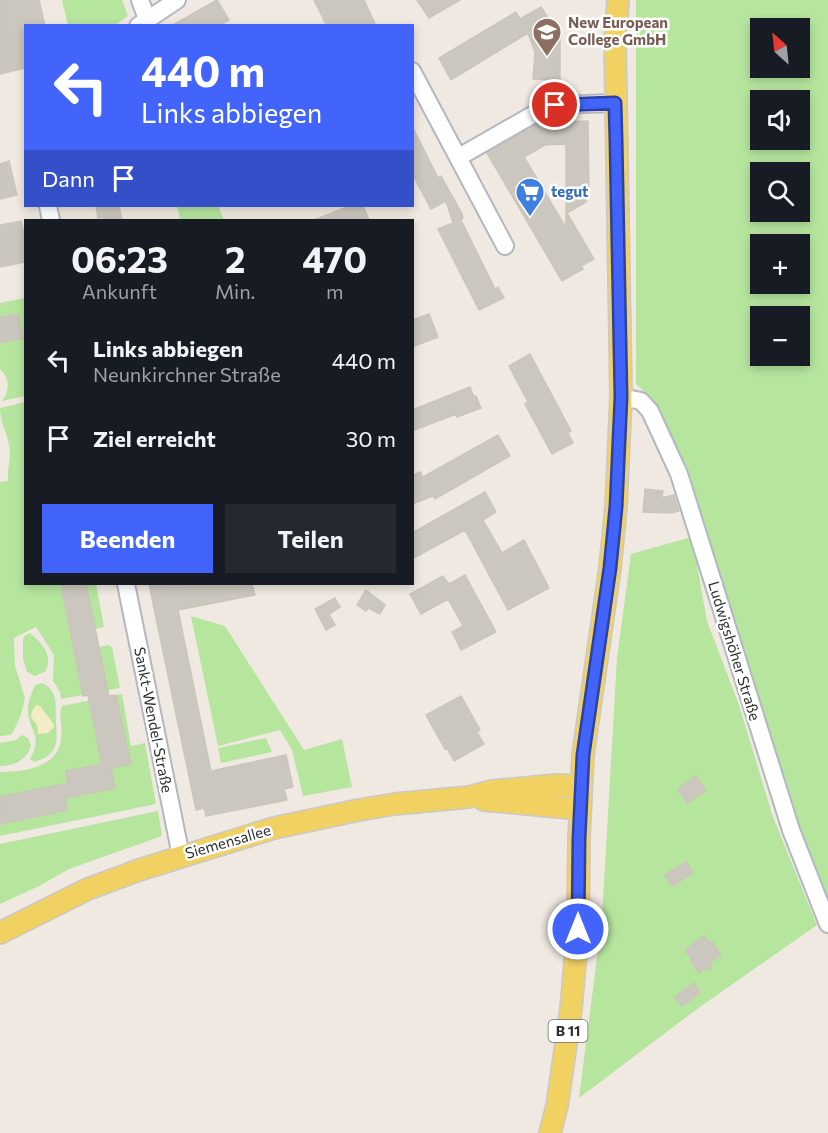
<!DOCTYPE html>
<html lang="de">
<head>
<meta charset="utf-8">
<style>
  :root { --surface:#171b24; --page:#242831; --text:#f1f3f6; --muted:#9ea1a6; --accent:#4264fb }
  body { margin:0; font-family:Commissioner,sans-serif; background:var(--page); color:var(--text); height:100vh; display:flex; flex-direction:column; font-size:22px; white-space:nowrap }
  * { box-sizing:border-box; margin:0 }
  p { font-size:20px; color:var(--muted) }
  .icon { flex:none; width:33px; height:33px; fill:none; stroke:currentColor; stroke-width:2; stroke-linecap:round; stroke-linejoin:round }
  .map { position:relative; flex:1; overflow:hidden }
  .side { position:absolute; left:24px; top:219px; width:390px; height:366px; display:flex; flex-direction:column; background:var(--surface); border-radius:0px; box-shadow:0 3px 9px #0003 }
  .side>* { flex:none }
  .hud { position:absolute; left:24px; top:24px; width:390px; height:183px; border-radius:0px; box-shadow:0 3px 9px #0003; background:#4264fb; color:#fff; overflow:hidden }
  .needle { width:39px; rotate:333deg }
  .fabs { position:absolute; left:750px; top:18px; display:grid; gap:12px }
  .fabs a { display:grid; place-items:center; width:60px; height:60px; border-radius:0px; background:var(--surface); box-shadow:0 3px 9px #0003; font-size:30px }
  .pin { position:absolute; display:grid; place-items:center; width:51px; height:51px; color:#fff; margin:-26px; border:3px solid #fff; border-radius:50%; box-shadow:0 2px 6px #0007 }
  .me { position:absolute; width:66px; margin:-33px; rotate:0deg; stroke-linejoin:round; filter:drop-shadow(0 0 4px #0008) }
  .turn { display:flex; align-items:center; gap:21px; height:126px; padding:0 18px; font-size:27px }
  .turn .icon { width:78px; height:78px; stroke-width:2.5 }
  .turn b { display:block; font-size:42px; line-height:51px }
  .then { display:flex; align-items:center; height:57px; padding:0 18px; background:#0003; gap:12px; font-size:22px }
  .eta { display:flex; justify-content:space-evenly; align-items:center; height:102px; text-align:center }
  .eta b { font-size:36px; font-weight:700; line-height:42px }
  .primary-button { display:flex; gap:12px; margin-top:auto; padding:12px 18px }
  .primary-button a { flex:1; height:69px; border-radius:0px; background:var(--accent); color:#fff; font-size:24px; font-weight:700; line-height:69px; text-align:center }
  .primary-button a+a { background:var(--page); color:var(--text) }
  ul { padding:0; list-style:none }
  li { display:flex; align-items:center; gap:18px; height:78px; padding:0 18px }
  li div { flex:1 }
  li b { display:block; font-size:22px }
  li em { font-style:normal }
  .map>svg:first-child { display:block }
  .green { fill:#b6e59e; fill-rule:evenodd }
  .sand { fill:#f3ecc5 }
  .building { fill:#cbc7bf; stroke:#cbc5ba; stroke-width:1.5; fill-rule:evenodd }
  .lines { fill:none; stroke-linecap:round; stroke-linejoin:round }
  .minor-casing { stroke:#b4b7c1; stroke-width:20 }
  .major-casing { stroke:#c9c9c9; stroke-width:24 }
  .minor { stroke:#fff; stroke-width:16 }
  .major { stroke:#f2d163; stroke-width:21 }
  .route-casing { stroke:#2b41a3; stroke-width:15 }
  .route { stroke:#4264fb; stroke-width:10 }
  .labels { text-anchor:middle; stroke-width:5; stroke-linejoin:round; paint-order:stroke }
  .shield { fill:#fff; stroke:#6d6d6d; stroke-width:1.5 }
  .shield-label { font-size:14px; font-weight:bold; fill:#2e2e2e }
  .education-label { font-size:15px; font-weight:bold; fill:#785e54; stroke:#fff; text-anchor:start }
  .shop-label { font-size:15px; font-weight:bold; fill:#366cbe; stroke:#fff; text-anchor:start }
  .street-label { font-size:15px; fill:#2e2e2e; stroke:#fff }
</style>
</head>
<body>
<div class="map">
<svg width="828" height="1133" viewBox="0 0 828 1133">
  <rect width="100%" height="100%" fill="#efe9e1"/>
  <path class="green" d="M62,0h60l6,16 -13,9h-47z
    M636,0h192v908l-32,-81 -109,-354c-12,-30 -25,-68 -51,-89zM760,28h40v40h-40zM760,100h40v40h-40zM760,172h40v40h-40zM760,244h40v40h-40zM760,316h40v40h-40z
    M177,206h41l6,14h-44z
    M25,298v98l-23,5c8,-11 8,-23 -2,-32v-66z
    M25,402l1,182h70l8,43 -9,2 4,18 9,-2 4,2 8,41 -59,11 -1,-7 -7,-11 1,-26 -18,-28 -22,11 1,28 10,32 -4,17 -8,17 -3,3 -10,1v-254l8,-1c-1,-10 2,-19 2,-29 -1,-16 -10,-28 -10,-44z
    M692,537l15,84 32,84 34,112 44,108 -120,84 -118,89 23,-180 15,-260 14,-104z
    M191,616l34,10 79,124 38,-11 10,48 -49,9 -11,-46 -12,-20 -62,16z
    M30,633c12,10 23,22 16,38l-11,5 -8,-4 -4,-13v-20l1,-3z
    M42,683c17,7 13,23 14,38 0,9 2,20 -2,28 -4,7 -13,11 -20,13l-4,-3c14,-27 -2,-26 -2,-50 0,-9 4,-16 7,-24z
    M122,694l9,52 14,-3 11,61 -156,32v-64c23,0 58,-4 61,-33 2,-11 -3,-22 1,-33z
    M22,735l6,3 3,8c-5,14 -16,20 -31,20v-23l16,-3z
    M266,738l6,14 -51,11 -3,-15z
    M158,811l4,25 -93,33 -30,17 -39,18v-60z"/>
  <path class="sand" d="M36,705l4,1 13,17 1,4 -6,6 -10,1 -1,-9 -6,-8 1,-6z"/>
  <path class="building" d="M0,0h39l6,26h-19v42l-26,6z
    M217,0l12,20 -10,6h-48z
    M314,0h50l12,26h-49z
    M417,0h43l-31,18z
    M541,7l19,30v43l-27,-1 2,-27 -7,-19 -77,47 -12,-22 77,-46 4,7z
    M588,121l1,76h-2l-1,5 -19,11 27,46 -13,7 2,3 -21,12 -75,-128 53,-30zM566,144v84l-42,-71 21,-12z
    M412,126l26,52 3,-2 21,38 1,4 -2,2 34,69 3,-2 6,11 -25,12 -41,-81 15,-6 -7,-22 -15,8 -19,-36z
    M9,161l8,34 -17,4v-35z
    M96,206h23l3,14h-18l-1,-3 -5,1z
    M350,206h13l6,14h-55z
    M21,221l5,21v20l-26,5v-42z
    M18,314l5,24 -23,5v-26z
    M429,314l9,23 -26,10v-27z
    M530,354l41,77 -3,2 5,10 -21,11 -27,-50 3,-2 -19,-36z
    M470,387l4,10 2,-1 5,12 -24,9 -1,-3 -44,17v-21z
    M498,435l12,21 -75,43 -2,-3 -21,8v-28l8,-4 3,5z
    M645,489l18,2 -1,7 12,-3 5,16 -8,2 -28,-1z
    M485,492l11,20 -13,8 19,33 22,-13 25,48 -41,22 -43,-80 -53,29v-26z
    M465,575l31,57 -35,18 -9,-18 11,-6 -15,-27 -27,15 -11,-20 33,-18 6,8z
    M61,584h25l23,112 7,-1 15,69 -20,4 4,20 -50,10 3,12 -68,14v-27l68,-14 -2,-12 36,-7 -14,-69 -5,1z
    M149,584h24v2l13,-2h66l3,11 -77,15 33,161 75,-16 7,32 -9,2 3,11 -81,16 -2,-8 -8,2z
    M366,590l19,15 -5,9 -12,-6 -2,3 -9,-6z
    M335,598l5,9 -11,7 6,11 -9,5 -11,-21z
    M461,696l19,34 -3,2 7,12 -30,17 -7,-13 -2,1 -19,-34z
    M696,776l10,14 -19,13 -9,-14z
    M686,862l7,11 -21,13 -7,-11z
    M704,936l6,8 2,-2 9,13 -10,7v8l-8,-1 -4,4 -9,-13 2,-1 -7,-9z
    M694,983l6,10 -18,13 -7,-9z"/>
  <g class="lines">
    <g class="minor-casing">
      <path id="minor" d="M140,0l7,19
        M138,26l39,-26
        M412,71l93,175
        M459,157l82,-47 14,-5 60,-2
        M48,206l3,14
        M621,397l20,4 9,10 29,63 112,356 37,94
        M126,584l55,272"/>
    </g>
    <g class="major-casing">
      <path id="major" d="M484,800l96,9
        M0,933l88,-44 51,-19 135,-42 85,-18 36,-6 74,-7 22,-6 65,-6 25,1
        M550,1133l7,-27 14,-97 7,-80 1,-90 4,-84 27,-187 6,-61 5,-110 -6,-356 3,-41"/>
    </g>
    <use href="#minor" class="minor"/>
    <use href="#major" class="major"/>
  </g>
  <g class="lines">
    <g class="route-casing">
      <path id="route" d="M555,105l60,-2 1,37 5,257 -5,110 -6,61 -27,187 -4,84 -1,90"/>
    </g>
    <use href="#route" class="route"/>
  </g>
  <defs>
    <g id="university-pin" transform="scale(1.5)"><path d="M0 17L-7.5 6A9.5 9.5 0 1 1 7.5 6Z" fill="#8d6e63" stroke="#fff"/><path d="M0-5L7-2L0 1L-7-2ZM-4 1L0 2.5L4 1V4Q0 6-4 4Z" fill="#fff"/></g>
    <g id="supermarket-pin" transform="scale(1.5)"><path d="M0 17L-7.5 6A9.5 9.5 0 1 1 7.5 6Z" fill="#3f7fe0" stroke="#fff"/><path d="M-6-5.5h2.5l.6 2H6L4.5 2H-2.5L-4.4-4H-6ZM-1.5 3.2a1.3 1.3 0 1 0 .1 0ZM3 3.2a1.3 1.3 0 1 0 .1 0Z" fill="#fff"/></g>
  </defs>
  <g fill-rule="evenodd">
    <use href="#university-pin" x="547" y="32"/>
    <use href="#supermarket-pin" x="530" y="192"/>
  </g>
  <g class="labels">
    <rect class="shield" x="548.5" y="1020" width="39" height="22" rx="4.5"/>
    <g class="shield-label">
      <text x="568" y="1036">B 11</text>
    </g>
    <g class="education-label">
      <text x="568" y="28">New European<tspan x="568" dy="17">College GmbH</tspan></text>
    </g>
    <g class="shop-label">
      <text x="551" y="197">tegut</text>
    </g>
    <g class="street-label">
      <text transform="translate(734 651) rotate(73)" y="5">Ludwigshöher Straße</text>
      <text transform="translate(153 720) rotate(79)" y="5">Sankt-Wendel-Straße</text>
      <text transform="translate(228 842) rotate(-16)" y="5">Siemensallee</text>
    </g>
  </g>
</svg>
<div class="fabs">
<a><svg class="needle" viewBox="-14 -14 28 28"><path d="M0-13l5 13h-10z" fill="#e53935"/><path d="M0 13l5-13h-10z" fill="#9ea1a6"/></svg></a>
<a><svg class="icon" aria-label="sound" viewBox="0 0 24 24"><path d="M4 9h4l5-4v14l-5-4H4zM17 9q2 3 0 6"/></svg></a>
<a><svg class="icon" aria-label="search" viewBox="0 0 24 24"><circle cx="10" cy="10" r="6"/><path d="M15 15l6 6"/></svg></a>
<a>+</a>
<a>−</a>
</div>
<div class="pin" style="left:555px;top:105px;background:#d93025"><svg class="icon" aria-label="arrive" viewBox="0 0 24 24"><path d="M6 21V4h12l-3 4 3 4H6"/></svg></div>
<svg class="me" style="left:578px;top:929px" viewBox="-20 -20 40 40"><circle r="17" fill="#4264fb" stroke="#fff" stroke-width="3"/><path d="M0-11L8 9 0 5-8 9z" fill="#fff"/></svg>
<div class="hud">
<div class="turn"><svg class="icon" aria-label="left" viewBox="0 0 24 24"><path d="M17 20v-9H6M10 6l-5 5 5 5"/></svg><div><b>440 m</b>Links abbiegen</div></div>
<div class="then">Dann<svg class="icon" aria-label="arrive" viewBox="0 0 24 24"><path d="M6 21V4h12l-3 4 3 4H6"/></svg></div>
</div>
<section class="side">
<div class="eta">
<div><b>06:23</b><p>Ankunft</p></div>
<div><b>2</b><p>Min.</p></div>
<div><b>470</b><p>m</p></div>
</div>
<ul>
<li><svg class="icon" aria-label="left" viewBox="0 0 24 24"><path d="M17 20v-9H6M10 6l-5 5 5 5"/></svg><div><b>Links abbiegen</b><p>Neunkirchner Straße</p></div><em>440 m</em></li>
<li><svg class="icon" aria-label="arrive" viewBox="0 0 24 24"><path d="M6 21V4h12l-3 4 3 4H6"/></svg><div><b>Ziel erreicht</b></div><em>30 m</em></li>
</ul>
<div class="primary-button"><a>Beenden</a><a>Teilen</a></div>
</section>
</div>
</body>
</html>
